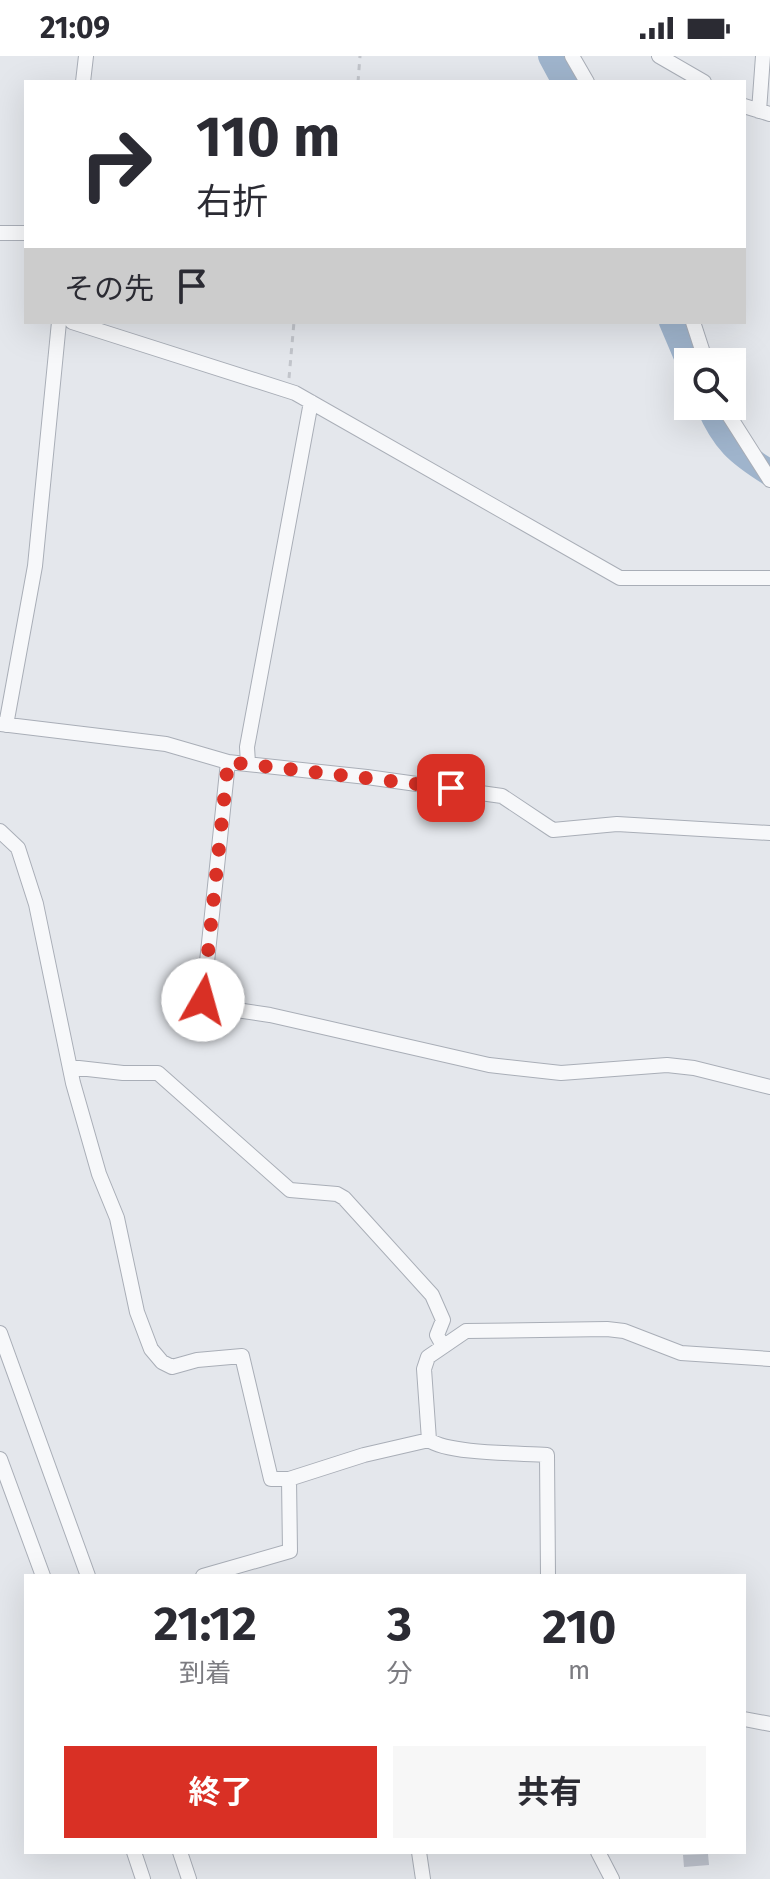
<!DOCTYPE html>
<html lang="ja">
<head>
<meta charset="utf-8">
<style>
  :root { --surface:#fff; --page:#f7f7f7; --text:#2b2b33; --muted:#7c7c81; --accent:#d93025 }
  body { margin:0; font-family:"Fira Sans","Noto Sans JP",sans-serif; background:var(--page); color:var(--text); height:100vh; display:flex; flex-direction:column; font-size:30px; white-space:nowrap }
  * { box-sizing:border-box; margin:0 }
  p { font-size:26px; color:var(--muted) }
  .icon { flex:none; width:44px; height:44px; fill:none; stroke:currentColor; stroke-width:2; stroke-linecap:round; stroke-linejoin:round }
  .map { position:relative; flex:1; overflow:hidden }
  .details { position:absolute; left:24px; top:1518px; width:722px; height:280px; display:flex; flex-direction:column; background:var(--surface); border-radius:0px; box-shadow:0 8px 32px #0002 }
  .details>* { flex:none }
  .hud { position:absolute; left:24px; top:24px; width:722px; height:244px; border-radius:0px; box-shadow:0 8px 32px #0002; background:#fff; color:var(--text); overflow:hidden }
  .controls { position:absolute; left:674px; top:292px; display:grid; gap:16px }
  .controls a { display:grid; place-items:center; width:72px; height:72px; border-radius:0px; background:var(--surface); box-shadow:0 8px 32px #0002; font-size:40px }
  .pin { position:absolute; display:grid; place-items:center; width:68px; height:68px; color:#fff; margin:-34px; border-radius:16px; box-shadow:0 4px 12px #0006 }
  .me { position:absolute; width:88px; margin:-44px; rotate:7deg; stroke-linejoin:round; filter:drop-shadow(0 0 6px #0008) }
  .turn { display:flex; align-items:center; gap:28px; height:168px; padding:0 40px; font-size:36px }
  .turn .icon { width:104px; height:104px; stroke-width:2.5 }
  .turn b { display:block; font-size:56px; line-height:68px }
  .then { display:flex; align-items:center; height:76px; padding:0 40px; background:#0003; gap:16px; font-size:30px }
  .eta { display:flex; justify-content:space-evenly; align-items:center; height:136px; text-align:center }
  .eta b { font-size:48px; font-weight:700; line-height:56px }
  .action { display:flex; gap:16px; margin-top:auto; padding:16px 40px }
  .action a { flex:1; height:92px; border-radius:0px; background:var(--accent); color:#fff; font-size:32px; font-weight:700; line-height:92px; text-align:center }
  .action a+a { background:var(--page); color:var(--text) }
  .status { display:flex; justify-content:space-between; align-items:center; height:56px; padding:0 40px; background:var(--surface); direction:ltr }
  .status svg { height:22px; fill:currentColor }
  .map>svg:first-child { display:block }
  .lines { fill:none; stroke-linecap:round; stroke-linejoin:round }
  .river { stroke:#9fb4cc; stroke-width:26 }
  .building { fill:#bbc0ca }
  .street-casing { stroke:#a9aeb7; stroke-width:16 }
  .path { stroke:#c2c5cb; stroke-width:3; stroke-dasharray:6 6; stroke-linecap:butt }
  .street { stroke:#f7f8fa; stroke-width:14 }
  .route { stroke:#d93025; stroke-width:14; stroke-dasharray:0 25.2 }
</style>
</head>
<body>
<div class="status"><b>21:09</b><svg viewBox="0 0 49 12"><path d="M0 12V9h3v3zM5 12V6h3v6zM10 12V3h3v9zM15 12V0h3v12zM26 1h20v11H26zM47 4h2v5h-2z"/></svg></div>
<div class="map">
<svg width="770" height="1823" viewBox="0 0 770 1823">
  <rect width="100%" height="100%" fill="#e4e7ec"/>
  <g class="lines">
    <path class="river" d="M551,0l14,26
      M672,266l17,40
      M709,350c15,35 29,47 61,67"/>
  </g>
  <path class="building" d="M708,1798l1,11 -25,2 -1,-12z"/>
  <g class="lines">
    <g class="street-casing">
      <path id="street" d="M572,0l15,26
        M659,0l45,26
        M83,26l3,-26
        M744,50l26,8
        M759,55l4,-55
        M0,177h26
        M72,266l223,71 325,185h150
        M693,266l13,40
        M723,350l47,74
        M0,668l166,20 62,18 139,15 135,19 51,34 64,-6 153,9
        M6,669l29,-159 24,-244
        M228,706l-25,238 13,7 54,8 219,50 72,8 106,-8 27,3 76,19
        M248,707l-1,-16 64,-345
        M0,775l18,17 18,56 37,179 26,91 18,44 20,94 14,37 11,13 10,5 25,-7 45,-4 29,123h18l75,-24 65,-15
        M70,1011l53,6h35l132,117 47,4 7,4 88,97 11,25 -6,15 6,11
        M0,1277l88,243
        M0,1403l43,117
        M203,1520l87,-25 -1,-72
        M548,1520l-1,-121c-27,-2 -99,-1 -118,-15l-5,-71 4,-12 38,-26 141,-2 17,2 57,22 89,6
        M744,1663l26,5
        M134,1796l9,27
        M180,1796l9,27
        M419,1796l4,27
        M598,1796l14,27"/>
    </g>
    <path class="path" d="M358,26l2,-26
      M289,322l5,-56"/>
    <use href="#street" class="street"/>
  </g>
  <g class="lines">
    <path class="route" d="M203,944l25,-238 223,26"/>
  </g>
</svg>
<div class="controls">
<a><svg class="icon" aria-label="search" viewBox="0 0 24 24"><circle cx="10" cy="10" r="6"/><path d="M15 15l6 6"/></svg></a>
</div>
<div class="pin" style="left:451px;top:732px;background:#d93025"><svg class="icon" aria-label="arrive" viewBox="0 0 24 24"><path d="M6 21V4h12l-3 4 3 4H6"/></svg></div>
<svg class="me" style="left:203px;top:944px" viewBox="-20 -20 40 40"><circle r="19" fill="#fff"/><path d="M0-13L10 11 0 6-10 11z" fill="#d93025"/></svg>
<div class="hud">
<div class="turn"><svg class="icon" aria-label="right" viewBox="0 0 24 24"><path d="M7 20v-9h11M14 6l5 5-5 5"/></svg><div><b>110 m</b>右折</div></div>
<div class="then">その先<svg class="icon" aria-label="arrive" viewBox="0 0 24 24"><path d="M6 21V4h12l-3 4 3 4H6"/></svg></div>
</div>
<section class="details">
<div class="eta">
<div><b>21:12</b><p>到着</p></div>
<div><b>3</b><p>分</p></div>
<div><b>210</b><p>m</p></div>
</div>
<div class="action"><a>終了</a><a>共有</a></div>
</section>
</div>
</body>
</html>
